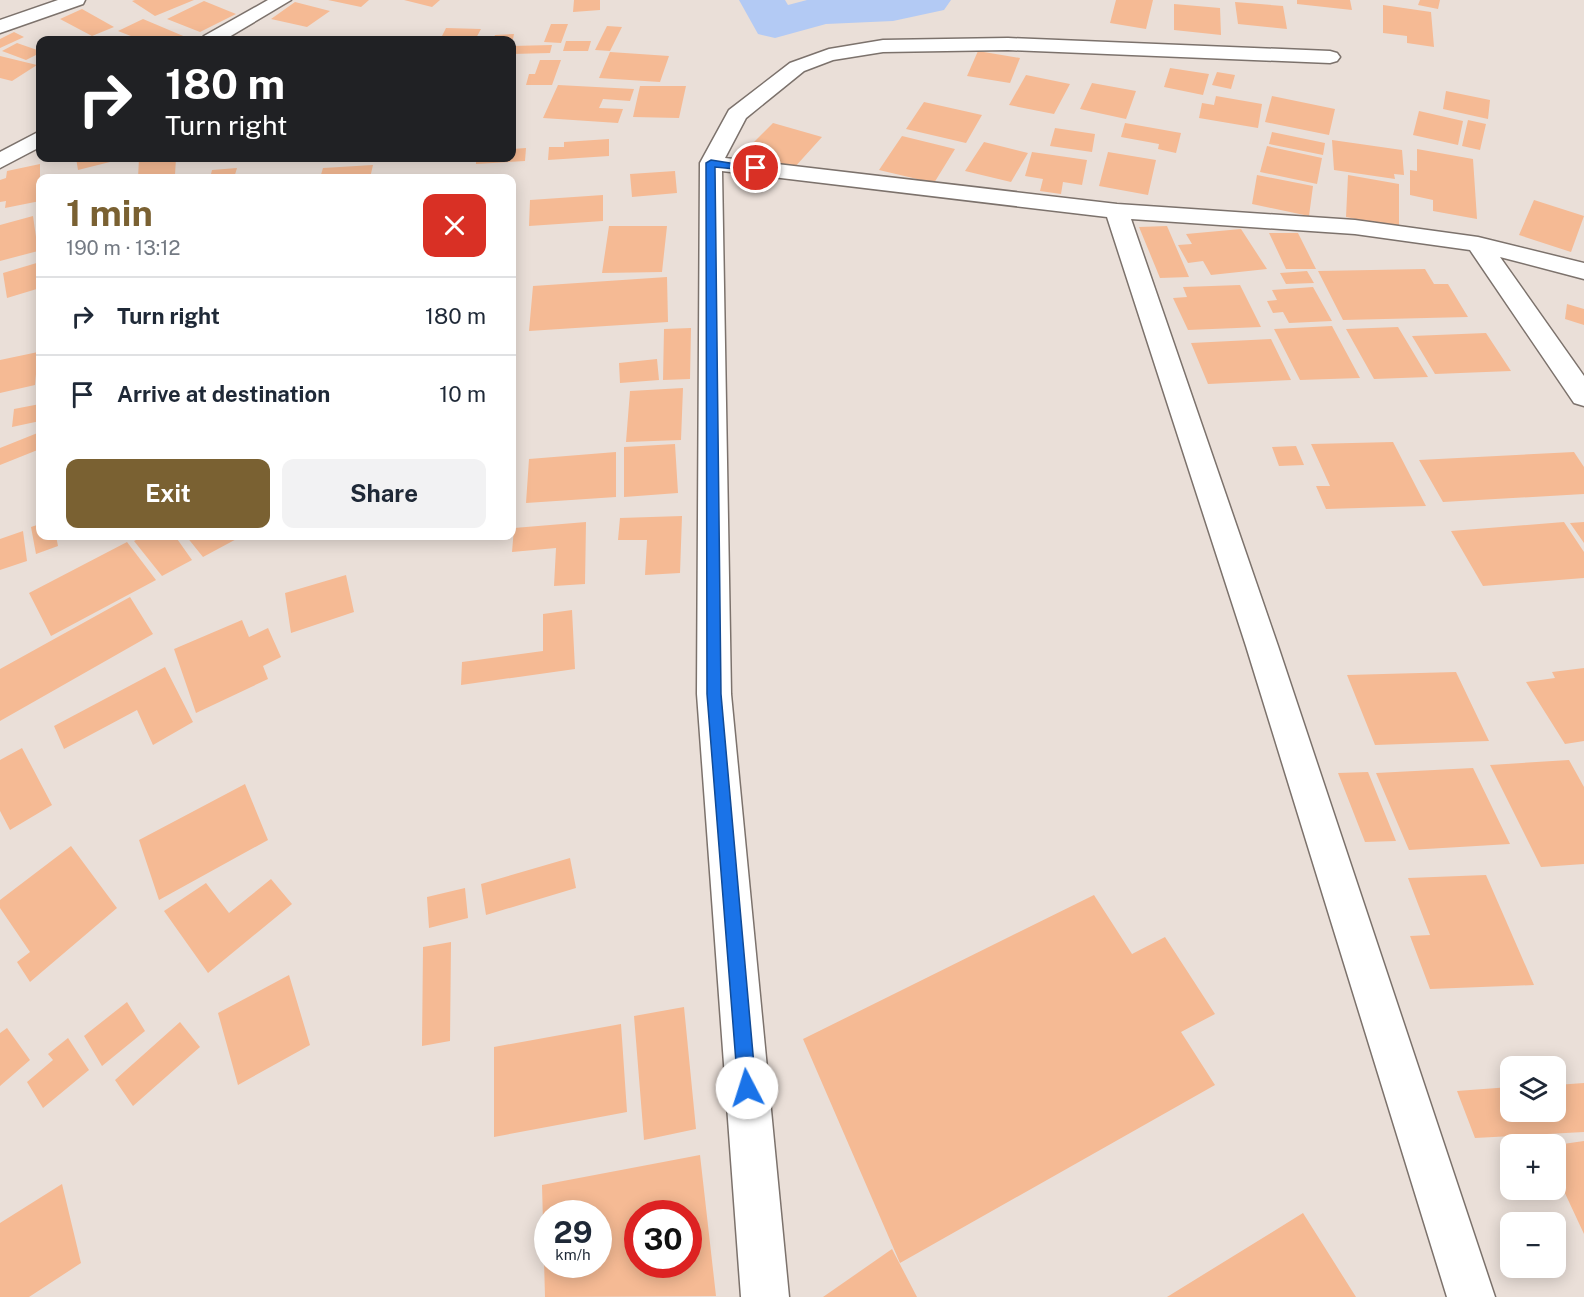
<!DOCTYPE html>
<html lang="en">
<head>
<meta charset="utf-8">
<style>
  :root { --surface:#fff; --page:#f2f2f3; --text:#1f2937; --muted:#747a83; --line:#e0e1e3; --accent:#7a6132 }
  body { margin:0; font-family:"Public Sans",sans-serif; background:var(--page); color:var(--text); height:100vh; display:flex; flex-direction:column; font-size:22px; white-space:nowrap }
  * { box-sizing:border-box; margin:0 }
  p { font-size:20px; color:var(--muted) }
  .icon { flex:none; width:33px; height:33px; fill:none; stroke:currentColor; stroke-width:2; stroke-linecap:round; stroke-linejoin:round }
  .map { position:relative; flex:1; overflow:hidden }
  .drawer { position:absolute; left:36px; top:174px; width:480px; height:366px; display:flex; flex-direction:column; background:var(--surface); border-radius:12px; box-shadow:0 3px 15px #0003 }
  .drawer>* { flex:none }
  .banner { position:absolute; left:36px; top:36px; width:480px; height:126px; border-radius:12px; box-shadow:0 3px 15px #0003; background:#202124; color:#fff; overflow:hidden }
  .controls { position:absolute; left:1500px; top:1056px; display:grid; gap:12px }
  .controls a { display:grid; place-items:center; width:66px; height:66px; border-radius:12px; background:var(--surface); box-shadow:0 3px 15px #0003; font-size:30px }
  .speed { position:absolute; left:534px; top:1200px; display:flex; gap:12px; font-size:30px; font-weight:700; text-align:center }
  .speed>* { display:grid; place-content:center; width:78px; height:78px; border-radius:50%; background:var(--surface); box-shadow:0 3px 15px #0003; line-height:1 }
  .speed small { font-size:15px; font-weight:400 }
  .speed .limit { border:9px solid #d22; background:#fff; color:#111 }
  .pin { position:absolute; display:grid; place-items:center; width:51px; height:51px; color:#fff; margin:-26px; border:3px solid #fff; border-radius:50%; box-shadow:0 2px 6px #0007 }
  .me { position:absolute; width:66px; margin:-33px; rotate:355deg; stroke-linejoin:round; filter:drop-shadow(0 0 4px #0008) }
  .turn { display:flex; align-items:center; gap:21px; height:126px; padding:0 30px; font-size:27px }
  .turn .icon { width:78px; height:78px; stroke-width:2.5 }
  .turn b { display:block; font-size:42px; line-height:51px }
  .round { display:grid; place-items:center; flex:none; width:63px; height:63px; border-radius:12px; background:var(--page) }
  .headline { display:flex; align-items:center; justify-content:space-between; height:102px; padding:0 30px }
  h1 { font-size:36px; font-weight:700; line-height:45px; color:var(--accent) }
  .primary-button { display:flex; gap:12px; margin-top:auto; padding:12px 30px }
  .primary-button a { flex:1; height:69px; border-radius:12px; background:var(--accent); color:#fff; font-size:24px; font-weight:700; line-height:69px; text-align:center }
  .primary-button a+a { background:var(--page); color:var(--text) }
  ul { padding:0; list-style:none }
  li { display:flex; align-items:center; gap:18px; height:78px; padding:0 30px; border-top:2px solid var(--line) }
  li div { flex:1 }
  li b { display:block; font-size:22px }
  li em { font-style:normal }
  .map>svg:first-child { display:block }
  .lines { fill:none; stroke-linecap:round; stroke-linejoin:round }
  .river { fill:#b3caf4; fill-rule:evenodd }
  .building { fill:#f5ba94; fill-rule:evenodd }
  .street-casing { stroke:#7c726c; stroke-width:3 }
  .secondary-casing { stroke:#7c726c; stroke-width:3 }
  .street { fill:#fff; fill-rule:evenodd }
  .secondary { fill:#fff; fill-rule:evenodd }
  .route { fill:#1a73e8; stroke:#114b97; stroke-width:1.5 }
</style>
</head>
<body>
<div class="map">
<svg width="1584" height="1297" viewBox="0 0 1584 1297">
  <rect width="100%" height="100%" fill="#eadfd8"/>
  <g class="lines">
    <path class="river" d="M739,0h46l3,5 19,-5h144l-7,10 -51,11 -67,3 -51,14 -17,-4z"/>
  </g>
  <path class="building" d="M135,0h59l-39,16 -23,-15z
    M328,0h41l-8,7z
    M404,0h36l-8,7z
    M574,0h26v10l-27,2z
    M1116,0h37l-7,29 -36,-6z
    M1297,0h53l2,10 -55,-6z
    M1420,0h20l-2,9 -20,-4z
    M204,1l32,13 -36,18 -33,-13z
    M295,2l35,9 -23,16 -36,-8z
    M1235,2l48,4 4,23 -49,-5z
    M1174,4l46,4 1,27 -47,-5z
    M1383,5l48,7 3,35 -27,-4v-7l-24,-3z
    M82,9l32,18 -22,9 -32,-17z
    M143,19l45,19 -5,2h-42l-23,-9z
    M551,24h17l-7,19 -17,-1z
    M607,26l15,1 -12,24 -15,-1z
    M446,28l35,1 -6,11h-35z
    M14,32l10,5 -24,11v-9z
    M514,34l-1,5h-20l2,-4z
    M566,41h25l-3,10h-25z
    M17,43l23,8v2l-14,7 -24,-9z
    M552,45l-2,8 -38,1v-8z
    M978,51l42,7 -10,25 -43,-7z
    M610,52l59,4 -9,26 -61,-4z
    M0,56l37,9 -25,16 -12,-3z
    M540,60h21l-9,25h-26l3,-11h6z
    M1170,68l39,6 -6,21 -39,-8z
    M1217,72l18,3 -4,14 -19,-4z
    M1026,75l44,9 -16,30 -45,-9z
    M1092,83l44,8 -10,28 -46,-10z
    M558,85l76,4 -4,12 -27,-2 -4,9 24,1 -5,14 -75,-5z
    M640,86h46l-7,32 -46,-1z
    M1446,91l44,9 -2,19 -45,-10z
    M1216,96l46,8 -4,24 -59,-10 3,-15 12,2z
    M1272,96l63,13 -6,26 -64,-13z
    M924,102l58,13 -16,28 -60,-14z
    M1419,111l44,10 -5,24 -45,-10z
    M1468,120l18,4 -6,26 -18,-4z
    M773,123l49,14 -28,31 -50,-16z
    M1125,123l56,10 -5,20 -18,-4 1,-5 -38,-7z
    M1055,128l40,6 -3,18 -42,-6z
    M1272,132l53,11 -2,12 -54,-11z
    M902,136l53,13 -21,34 -55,-13z
    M609,139v17l-61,4 1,-13h15v-5z
    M1332,140l70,10 2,25 -10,-1 1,5 -61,-9z
    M984,142l44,11 -17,29 -46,-11z
    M1267,146l55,12 -5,26 -57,-12z
    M526,148l-1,13 -49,3v-6h36v-9z
    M1417,149l56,10 4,60 -44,-8v-11l-23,-5v-25l7,1z
    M1032,152l55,8 -5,25 -19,-3 -2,12 -21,-3 3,-12 -18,-3z
    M1108,152l48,8 -8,35 -49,-9z
    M76,158h50l-48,12z
    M139,158h37l-1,17 -37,3z
    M40,164v37l-35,7 1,-7 -6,1v-22l6,-2 1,-7z
    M373,165l-3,13h-50l3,-10z
    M237,168l-3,10h-24l2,-8z
    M675,171l2,22 -45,4 -2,-23z
    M1257,175l56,11 -4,30 -57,-12z
    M1348,175l51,9v43l-53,-10z
    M603,195v26l-74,5 1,-26z
    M1534,200l50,16 -13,36 -52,-17z
    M33,216l5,35 -38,10v-36z
    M609,226h58l-5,46 -60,1z
    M1167,226l22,51 -29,1 -21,-51z
    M1241,229l26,40 -56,6 -8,-14 -15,2 -10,-18 14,-1 -6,-10z
    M1269,233h29l18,36h-30z
    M40,262v26l-33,10 -4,-25z
    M1425,269l9,15h14l20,33 -125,3 -25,-49z
    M1307,271l7,12 -28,1 -6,-11z
    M667,277l1,45 -139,9 4,-45z
    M1240,285l21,42 -73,3 -15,-32 14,-1 -4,-10z
    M1313,287l19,34 -43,2 -6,-11 -10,1 -6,-12 10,-1 -5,-10z
    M1567,304l17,5v16l-19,-6z
    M1332,326l28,52 -60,2 -26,-51z
    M1398,327l30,50 -54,2 -28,-50z
    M691,328l-1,51 -27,1 1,-51z
    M1486,333l25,38 -76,3 -23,-38z
    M1271,339l20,41 -83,4 -17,-41z
    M38,352l-3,33 -35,8v-33z
    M657,359l2,21 -39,3 -1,-20z
    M683,388l-2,52 -55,2 4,-51z
    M40,404v17l-28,6 2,-18z
    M40,432v17l-40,16v-17z
    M1393,442l33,64 -100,3 -10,-23h14l-19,-42z
    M675,444l3,49 -54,4v-50z
    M1296,446l8,19 -25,1 -7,-19z
    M616,452v45l-90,6 3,-44z
    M1574,452l10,15v27l-141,8 -24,-42z
    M682,516l-2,57 -35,2 2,-35h-29l2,-22z
    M586,522l-1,62 -31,2 2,-38 -44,4 2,-24z
    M1564,522l20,30v26l-101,8 -32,-55z
    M1584,522v21l-14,-20z
    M40,524v12h16l2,10 -22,8 -5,-27z
    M23,531l4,30 -27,9v-31z
    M144,536h31l17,24 -30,16 -28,-35z
    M186,536h56l-39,21z
    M127,542l29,38 -105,56 -22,-43z
    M346,575l8,37 -63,21 -6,-40z
    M130,597l23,37 -153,87v-52z
    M572,610l3,59 -114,16 1,-23 81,-11v-37z
    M242,620l7,17 19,-9 13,29 -18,9 5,13 -72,34 -22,-64z
    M165,667l28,55 -40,23 -16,-35 -73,39 -10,-23z
    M1584,668v73l-19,3 -39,-62 29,-4 -3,-6z
    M1456,672l33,69 -114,4 -28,-70z
    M22,748l30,57 -42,25 -10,-19v-51z
    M1569,760l15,27v77l-43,3 -51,-102z
    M1473,768l37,76 -101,6 -33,-77z
    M1368,772l28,69 -31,1 -27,-69z
    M245,784l23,56 -109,60 -20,-60z
    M71,846l46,62 -87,74 -13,-20 13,-10 -30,-44v-8z
    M570,858l6,30 -90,27 -5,-31z
    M1486,875l48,110 -104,4 -20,-53 20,-1 -22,-57z
    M271,879l21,25 -84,69 -44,-62 42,-28 23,30z
    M465,888l3,30 -39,10 -2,-31z
    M1094,895l38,59 33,-17 50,77 -34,18 34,53 -315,178 -97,-224z
    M451,942l-1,99 -28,5 1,-99z
    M289,975l21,70 -72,40 -20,-72z
    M127,1002l18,29 -43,35 -18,-30z
    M684,1007l12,122 -52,11 -10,-124z
    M180,1022l20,25 -67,59 -18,-26z
    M621,1024l6,88 -133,25v-90z
    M7,1028l23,32 -30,26v-53z
    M68,1038l21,32 -46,38 -16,-26 26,-22 -5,-6z
    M1584,1083v49l-109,6 -18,-47 53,-4v25h46v-27z
    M1584,1141v93l-28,-60v-29z
    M700,1155l16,141 -171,1 -3,-112zM548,1214h50v50h-50zM638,1214h50v50h-50z
    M62,1184l19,79 -52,34h-29v-74z
    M1303,1213l53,84h-189z
    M892,1249l25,48h-94z"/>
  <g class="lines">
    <g class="street-casing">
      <path id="street" d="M268,0h23l-67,40h-23l3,-4z
        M1008,38l322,13 7,2 3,4 -3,4 -7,2 -322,-13 -125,2 -50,8 -29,11 -58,47 -21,40 392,46 238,16 123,17 106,26v16l-84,-22 84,119v30l-10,-3 -104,-153 -115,-16 -224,-15 147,427 217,651h-48l-201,-651 -139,-429 -385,-46 9,523 58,603h-48l-44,-603 3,-531 29,-53 61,-47 39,-14 54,-9z
        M40,131v16l-40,21v-16z"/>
    </g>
    <g class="secondary-casing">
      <path id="secondary" d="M58,0h27l-2,4 -83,29v-13z"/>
    </g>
    <use href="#street" class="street"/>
    <use href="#secondary" class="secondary"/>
  </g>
  <path class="route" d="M711,160l50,8 -5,3 -41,-4 6,527 35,394 -3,7 -6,2 -6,-2 -3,-7 -31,-394 -1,-531z"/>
</svg>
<div class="controls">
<a><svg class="icon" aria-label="layers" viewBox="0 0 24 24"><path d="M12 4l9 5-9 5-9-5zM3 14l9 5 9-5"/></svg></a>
<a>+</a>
<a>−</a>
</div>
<div class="speed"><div>29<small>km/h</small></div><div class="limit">30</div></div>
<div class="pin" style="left:756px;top:168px;background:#d93025"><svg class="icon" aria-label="arrive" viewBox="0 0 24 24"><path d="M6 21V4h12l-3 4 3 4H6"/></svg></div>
<svg class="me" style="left:747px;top:1088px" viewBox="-20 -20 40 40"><circle r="19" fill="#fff"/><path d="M0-13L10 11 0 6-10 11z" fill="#1a73e8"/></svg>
<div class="banner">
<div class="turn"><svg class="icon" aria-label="right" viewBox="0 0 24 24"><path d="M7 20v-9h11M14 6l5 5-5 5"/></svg><div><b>180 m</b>Turn right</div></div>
</div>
<section class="drawer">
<div class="headline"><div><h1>1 min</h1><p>190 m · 13:12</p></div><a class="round" style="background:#d93025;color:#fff"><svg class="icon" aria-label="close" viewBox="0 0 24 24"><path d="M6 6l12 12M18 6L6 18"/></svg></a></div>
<ul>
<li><svg class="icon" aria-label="right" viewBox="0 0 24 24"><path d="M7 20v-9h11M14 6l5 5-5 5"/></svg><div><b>Turn right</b></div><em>180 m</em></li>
<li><svg class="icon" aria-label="arrive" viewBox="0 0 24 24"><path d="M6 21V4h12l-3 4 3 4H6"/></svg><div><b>Arrive at destination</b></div><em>10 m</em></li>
</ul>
<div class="primary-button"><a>Exit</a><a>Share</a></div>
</section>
</div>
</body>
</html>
